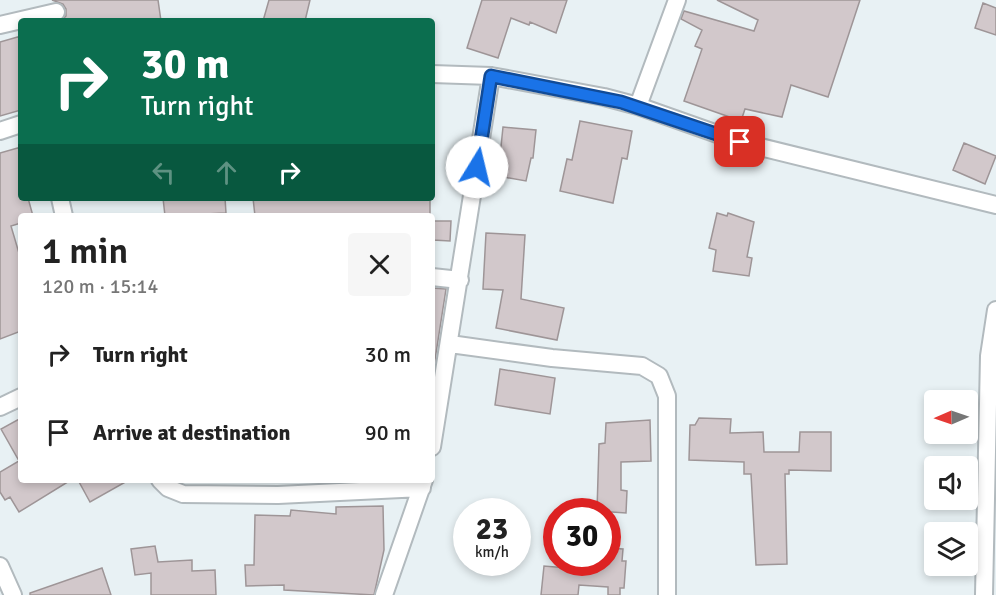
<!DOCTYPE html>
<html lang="en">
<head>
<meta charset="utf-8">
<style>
  :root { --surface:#fff; --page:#f6f6f6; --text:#222; --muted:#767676 }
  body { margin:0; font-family:Signika,sans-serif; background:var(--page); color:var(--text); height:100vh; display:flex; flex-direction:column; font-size:22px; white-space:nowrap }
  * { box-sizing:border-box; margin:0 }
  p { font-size:20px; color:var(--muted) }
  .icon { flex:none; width:33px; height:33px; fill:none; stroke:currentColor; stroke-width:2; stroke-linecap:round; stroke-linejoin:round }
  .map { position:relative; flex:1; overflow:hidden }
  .details { position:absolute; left:18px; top:213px; width:417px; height:270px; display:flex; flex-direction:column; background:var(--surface); border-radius:6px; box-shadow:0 3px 9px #0003 }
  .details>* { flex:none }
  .hud { position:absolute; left:18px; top:18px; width:417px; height:183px; border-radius:6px; box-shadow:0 3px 9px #0003; background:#0b6e4f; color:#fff; overflow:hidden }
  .needle { width:39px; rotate:268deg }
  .fabs { position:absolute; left:924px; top:390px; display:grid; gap:12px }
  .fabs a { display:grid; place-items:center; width:54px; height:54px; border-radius:6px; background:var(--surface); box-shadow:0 3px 9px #0003; font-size:30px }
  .speed { position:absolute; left:453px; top:498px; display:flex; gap:12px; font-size:30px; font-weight:700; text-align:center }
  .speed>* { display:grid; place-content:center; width:78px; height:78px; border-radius:50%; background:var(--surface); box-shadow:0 3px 9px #0003; line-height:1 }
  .speed small { font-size:15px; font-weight:400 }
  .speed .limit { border:9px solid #d22; background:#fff; color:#111 }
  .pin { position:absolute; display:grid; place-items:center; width:51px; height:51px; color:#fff; margin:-26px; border-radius:12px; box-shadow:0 3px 9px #0006 }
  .me { position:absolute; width:66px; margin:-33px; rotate:9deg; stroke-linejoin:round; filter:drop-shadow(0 0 4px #0008) }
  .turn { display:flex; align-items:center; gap:21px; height:126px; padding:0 24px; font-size:27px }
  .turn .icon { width:78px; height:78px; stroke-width:2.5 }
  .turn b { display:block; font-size:42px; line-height:51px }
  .lanes { display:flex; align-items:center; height:57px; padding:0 24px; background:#0003; justify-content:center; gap:30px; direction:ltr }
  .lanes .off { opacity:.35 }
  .round { display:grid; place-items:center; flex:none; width:63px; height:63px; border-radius:6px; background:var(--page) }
  .head { display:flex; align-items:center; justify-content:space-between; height:102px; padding:0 24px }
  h1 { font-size:36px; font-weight:600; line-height:45px }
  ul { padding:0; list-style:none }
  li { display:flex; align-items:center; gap:18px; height:78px; padding:0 24px }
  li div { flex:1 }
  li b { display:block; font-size:22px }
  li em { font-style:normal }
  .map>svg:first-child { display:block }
  .building { fill:#d2c8cb; stroke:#9e9597; stroke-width:1.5 }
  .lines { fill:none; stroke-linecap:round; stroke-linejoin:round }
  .minor-casing { stroke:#b2babe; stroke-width:20 }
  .minor { stroke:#fff; stroke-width:16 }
  .route-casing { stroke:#114b97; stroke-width:15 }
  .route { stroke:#1a73e8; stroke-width:10 }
</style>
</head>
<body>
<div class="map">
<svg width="996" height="595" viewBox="0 0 996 595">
  <rect width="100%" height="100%" fill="#e8f1f4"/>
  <path class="building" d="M52,0h106l3,21h-100l5,-5v-7l-3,-5z
    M269,0h41l-5,21h-42z
    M482,0h85l-11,33 -26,-11 -1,3 -18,-7 -13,40 -31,-10z
    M717,0h143l-32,97 -37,-12 -9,32 -37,-8 -4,12 -57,-20 18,-52 -7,-3 7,-16 -21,-11 3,-8 70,20 4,-11z
    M983,3l13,5v27l-21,-7z
    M21,36v74l-21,6v-74z
    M580,121l52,10 -5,28 -5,-1 -9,45 -53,-12 7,-32 5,1z
    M503,127l33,3 -3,28h-2l-5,23 -28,-5z
    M964,143l32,13 -11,28 -32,-14z
    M21,147v51h7l5,18h-12v7l-10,3 10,34v71l-21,8v-186z
    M163,198h62l1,15 -61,3z
    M253,198h177v18h-175z
    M717,213l10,3 1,-3 26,9 -7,35 5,1 -3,18 -36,-5 3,-21 -7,-2z
    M433,221h18l-1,20 -17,-1z
    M486,233l39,2 -4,64 43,9 -7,32 -61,-12 7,-38 -20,-1z
    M432,288l14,1 -12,77h-2z
    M500,369l55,9 -5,36 -55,-9z
    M21,418v62h50l-52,32 -9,-15 -5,3 -5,-8v-20l19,-11 -18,-32z
    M699,418l32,1 -1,14 33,-1 1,20h35l1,-20h31v39l-42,-1v4h-4l2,90 -31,1 -5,-91h-7v-12l-55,-2 1,-35h5z
    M650,420l1,41 -30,1v28l6,1 -1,22 -29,-2 2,-67 6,-1 1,-20z
    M78,480h51l-39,22z
    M383,506l1,44 -10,45 -90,-5v-5l-38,1 -1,-21h9l1,-50 35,1 1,-6 45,4v-7z
    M155,546l3,16 34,-2v11l23,-1 1,25h-65v-22l-16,2 -4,-26z
    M608,548l15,1 -1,12h4l-2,27h-4v7h-12v-8l-29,-2 -1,10h-37l3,-29 47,4v-8h17z
    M102,568l9,27h-81v-2z"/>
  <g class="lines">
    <g class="minor-casing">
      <path id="minor" d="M0,25l56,-13
        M432,74l59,2 113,21 34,9 102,36 256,63
        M638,106l39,-106
        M0,131l21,-7
        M60,198l4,18
        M432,277l28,3
        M450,344l102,14 90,8 17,10 8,20v199
        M0,407l21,-10
        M432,447l59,-371
        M160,480l8,8 15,6 95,1 144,-7
        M0,566l13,29
        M384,595l40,-115
        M984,595l5,-239 7,-46"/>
    </g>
    <use href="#minor" class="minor"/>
  </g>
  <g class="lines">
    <g class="route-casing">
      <path id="route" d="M477,167l14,-91 130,26 119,40"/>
    </g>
    <use href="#route" class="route"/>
  </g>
</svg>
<div class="fabs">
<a><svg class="needle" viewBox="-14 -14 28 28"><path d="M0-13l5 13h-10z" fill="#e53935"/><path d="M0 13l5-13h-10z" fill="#767676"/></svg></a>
<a><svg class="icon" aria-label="sound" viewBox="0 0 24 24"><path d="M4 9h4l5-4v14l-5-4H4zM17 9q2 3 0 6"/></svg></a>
<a><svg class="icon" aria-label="layers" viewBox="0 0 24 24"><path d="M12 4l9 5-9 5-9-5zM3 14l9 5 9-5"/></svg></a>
</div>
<div class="speed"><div>23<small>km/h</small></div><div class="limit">30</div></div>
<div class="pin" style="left:740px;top:142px;background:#d93025"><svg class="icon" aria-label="arrive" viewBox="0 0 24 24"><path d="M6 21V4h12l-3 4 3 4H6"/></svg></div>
<svg class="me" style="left:477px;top:167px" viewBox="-20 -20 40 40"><circle r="19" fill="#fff"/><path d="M0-13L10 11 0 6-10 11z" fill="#1a73e8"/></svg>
<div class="hud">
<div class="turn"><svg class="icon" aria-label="right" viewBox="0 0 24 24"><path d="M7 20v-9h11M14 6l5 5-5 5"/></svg><div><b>30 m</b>Turn right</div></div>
<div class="lanes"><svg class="icon off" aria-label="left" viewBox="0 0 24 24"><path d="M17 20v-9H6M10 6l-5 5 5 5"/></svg><svg class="icon off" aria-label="ahead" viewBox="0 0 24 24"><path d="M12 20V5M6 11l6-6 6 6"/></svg><svg class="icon" aria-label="right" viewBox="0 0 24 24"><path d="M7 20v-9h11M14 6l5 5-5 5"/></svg></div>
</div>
<section class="details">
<div class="head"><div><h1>1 min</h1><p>120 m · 15:14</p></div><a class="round"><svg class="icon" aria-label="close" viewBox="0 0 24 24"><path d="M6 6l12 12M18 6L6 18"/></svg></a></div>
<ul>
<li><svg class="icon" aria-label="right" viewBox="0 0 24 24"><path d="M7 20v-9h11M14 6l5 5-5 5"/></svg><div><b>Turn right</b></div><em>30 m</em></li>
<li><svg class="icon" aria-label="arrive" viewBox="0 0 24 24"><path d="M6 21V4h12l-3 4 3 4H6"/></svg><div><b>Arrive at destination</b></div><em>90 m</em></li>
</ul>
</section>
</div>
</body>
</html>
